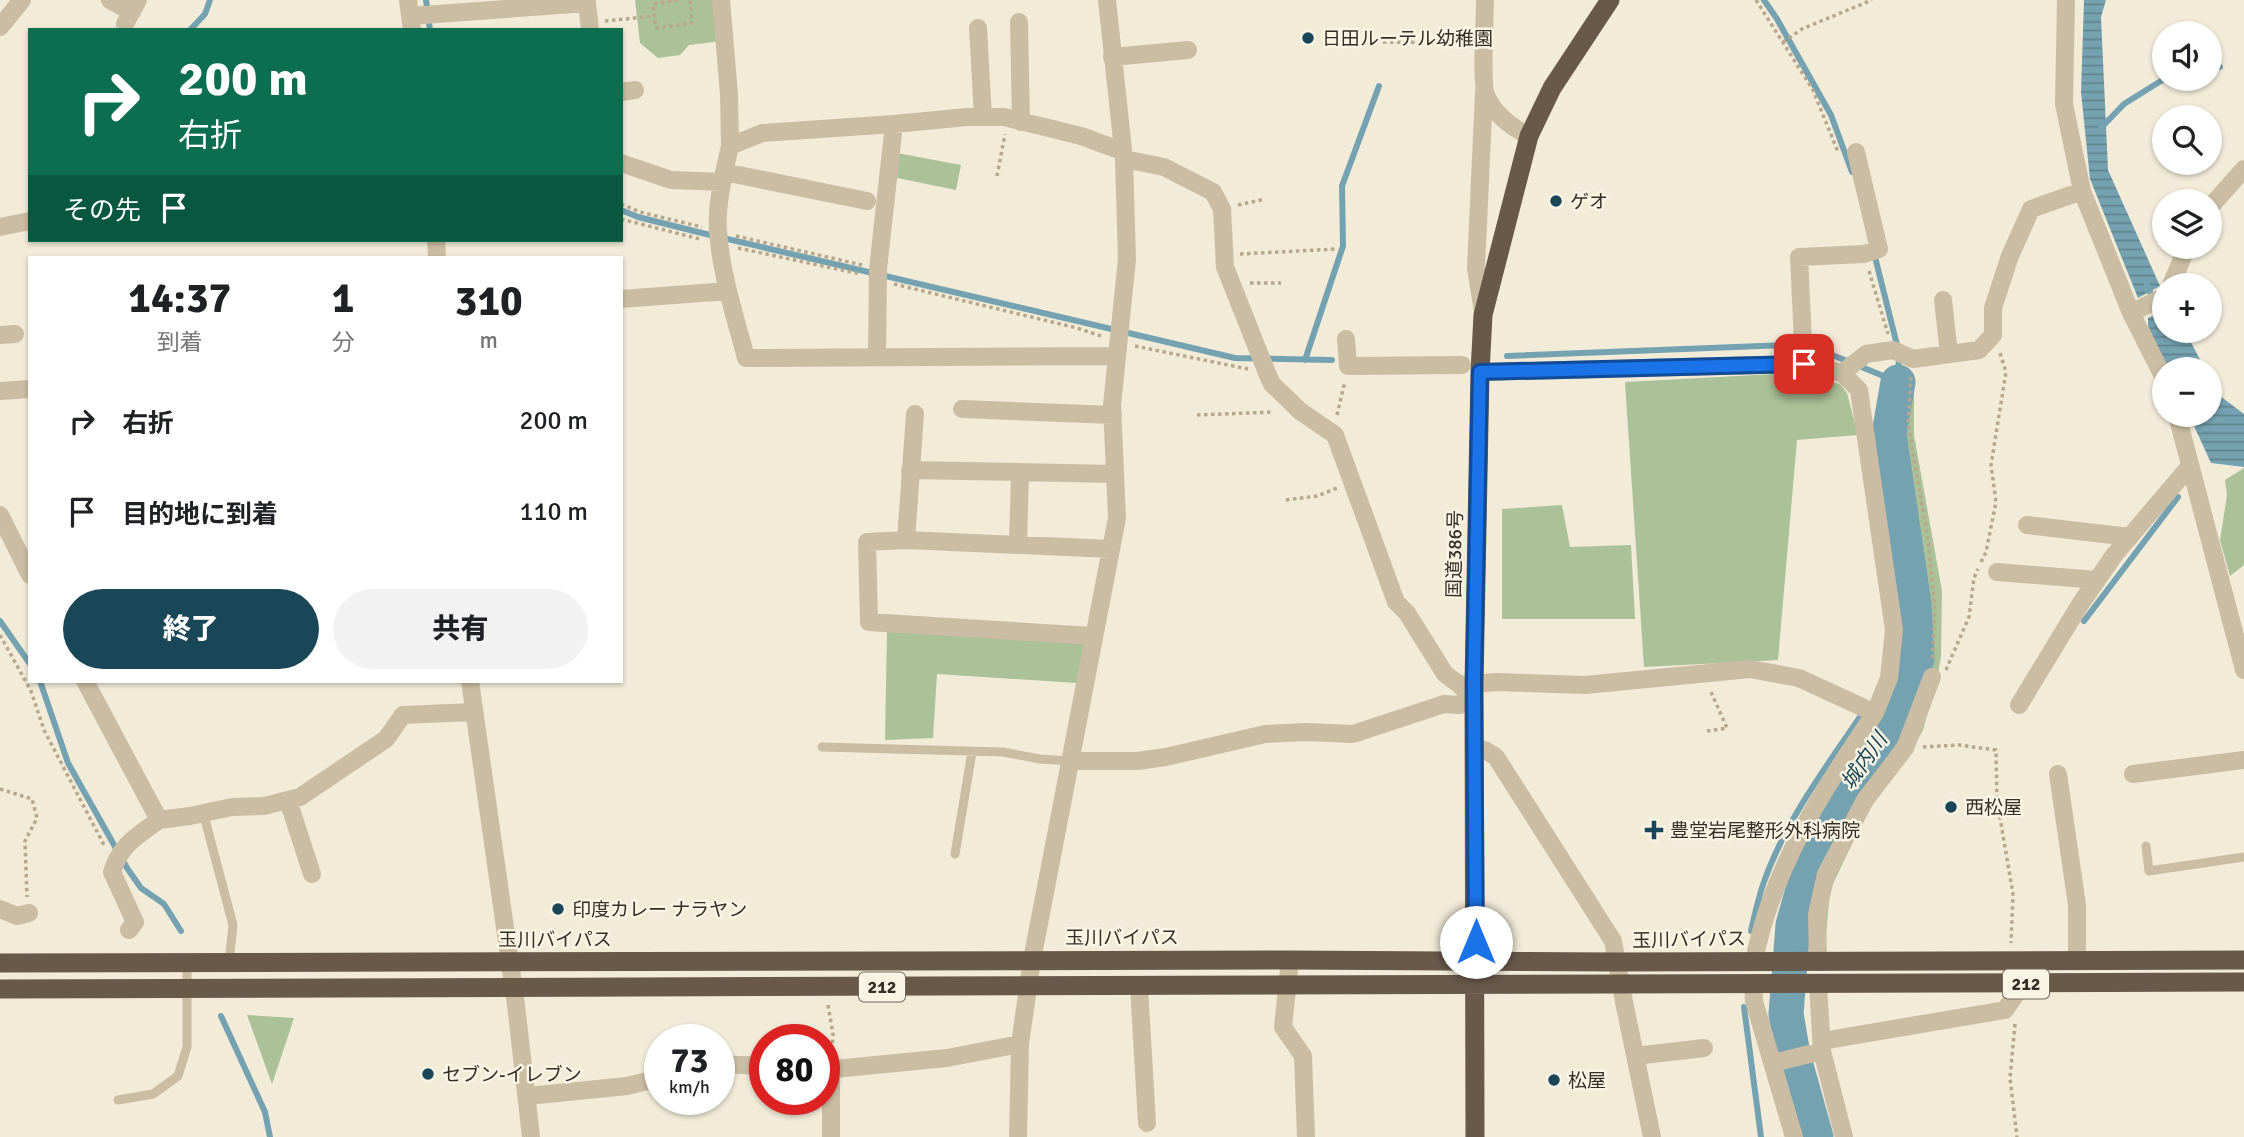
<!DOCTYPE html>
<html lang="ja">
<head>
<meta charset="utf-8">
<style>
  :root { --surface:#fff; --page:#f2f2f2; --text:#202124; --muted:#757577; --accent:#1a4758 }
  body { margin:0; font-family:Signika,"Noto Sans JP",sans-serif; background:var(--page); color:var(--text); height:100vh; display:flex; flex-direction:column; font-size:26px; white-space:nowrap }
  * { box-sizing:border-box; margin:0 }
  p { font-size:23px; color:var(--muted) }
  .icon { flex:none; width:38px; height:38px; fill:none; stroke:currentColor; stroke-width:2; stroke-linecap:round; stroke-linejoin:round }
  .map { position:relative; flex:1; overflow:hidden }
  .sheet { position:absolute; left:28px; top:256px; width:595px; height:427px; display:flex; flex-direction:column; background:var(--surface); border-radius:0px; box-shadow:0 2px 5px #0004 }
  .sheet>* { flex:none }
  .top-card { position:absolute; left:28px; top:28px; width:595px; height:214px; border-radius:0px; box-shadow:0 2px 5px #0004; background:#0b6e4f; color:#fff; overflow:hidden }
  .fabs { position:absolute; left:2152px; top:21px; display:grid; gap:14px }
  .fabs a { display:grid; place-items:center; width:70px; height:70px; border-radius:50%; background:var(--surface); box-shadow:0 2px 5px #0004; font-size:35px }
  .speed { position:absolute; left:644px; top:1024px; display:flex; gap:14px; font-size:35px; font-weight:700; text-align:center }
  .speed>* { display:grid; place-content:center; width:91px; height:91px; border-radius:50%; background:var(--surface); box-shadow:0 2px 5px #0004; line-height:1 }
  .speed small { font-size:18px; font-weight:400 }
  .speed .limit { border:10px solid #d22; background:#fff; color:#111 }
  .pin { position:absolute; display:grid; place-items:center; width:60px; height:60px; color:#fff; margin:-30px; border-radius:14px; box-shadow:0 4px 10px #0006 }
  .me { position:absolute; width:77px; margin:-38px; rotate:0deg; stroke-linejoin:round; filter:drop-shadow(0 0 5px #0008) }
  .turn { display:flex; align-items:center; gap:24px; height:147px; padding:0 35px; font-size:32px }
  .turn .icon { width:91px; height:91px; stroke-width:2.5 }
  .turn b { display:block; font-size:49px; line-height:60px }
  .then { display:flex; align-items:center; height:66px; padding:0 35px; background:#0003; gap:14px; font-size:26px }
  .eta { display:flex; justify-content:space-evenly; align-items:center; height:119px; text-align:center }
  .eta b { font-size:42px; font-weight:800; line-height:49px }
  .action { display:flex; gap:14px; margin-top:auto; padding:14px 35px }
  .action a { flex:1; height:80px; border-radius:42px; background:var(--accent); color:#fff; font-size:28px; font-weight:800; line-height:80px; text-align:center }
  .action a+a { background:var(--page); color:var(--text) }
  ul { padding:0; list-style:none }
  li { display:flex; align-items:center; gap:21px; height:91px; padding:0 35px }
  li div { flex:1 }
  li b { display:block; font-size:26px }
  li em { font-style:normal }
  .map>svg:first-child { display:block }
  .green { fill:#abc197 }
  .water { fill:url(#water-rules) }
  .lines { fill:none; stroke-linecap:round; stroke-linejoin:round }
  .stream { stroke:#75a2b0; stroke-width:6 }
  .river { stroke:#75a2b0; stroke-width:35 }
  .path { stroke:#b6a78e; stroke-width:3.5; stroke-dasharray:3.5 3.5; stroke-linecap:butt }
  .service { stroke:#cabda3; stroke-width:9 }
  .minor { stroke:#cabda3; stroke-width:18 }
  .tertiary { stroke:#cabda3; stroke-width:18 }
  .trunk { stroke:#685949; stroke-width:19 }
  .route-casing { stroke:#114b97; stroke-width:18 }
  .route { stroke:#1a73e8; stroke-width:12 }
  .poi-dot { fill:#1a4758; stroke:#faf4e4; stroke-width:2.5 }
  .labels { text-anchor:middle; stroke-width:5; stroke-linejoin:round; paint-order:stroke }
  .shield { fill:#faf4e4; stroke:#70695f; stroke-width:2 }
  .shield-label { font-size:18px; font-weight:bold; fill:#352e26 }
  .poi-label { font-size:19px; fill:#352e26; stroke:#faf4e4; text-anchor:start }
  .street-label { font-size:19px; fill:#352e26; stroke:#faf4e4 }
  .water-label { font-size:21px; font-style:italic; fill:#1a4758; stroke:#faf4e4 }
</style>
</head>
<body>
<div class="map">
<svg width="2244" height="1137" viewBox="0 0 2244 1137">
  <defs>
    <pattern id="water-rules" width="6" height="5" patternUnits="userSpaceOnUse" patternTransform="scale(1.75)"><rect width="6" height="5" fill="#75a2b0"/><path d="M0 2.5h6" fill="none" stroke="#61848f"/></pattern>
  </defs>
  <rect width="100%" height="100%" fill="#f2ebd8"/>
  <path class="green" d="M635,0h83l4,41 -33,4 -9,10 -22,3 -18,-15z
    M897,153l64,12 -5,25 -64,-13z
    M1792,373l48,11 7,9 11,42 -61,5 -19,220 -134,7 -19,-285z
    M1909,390h5v45l28,156 -1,65 -4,24 -14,50 -18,32 -35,44 -40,84 -4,44 -24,-1 17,-63 34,-77 41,-50 26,-74 2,-58 -22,-181z
    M2244,468v97l-14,11 -10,-36 7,-45 -2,-15z
    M1562,505l8,42 61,-2 4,74h-133v-110z
    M887,629l199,12 -9,42 -140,-9 -4,64 -48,2z
    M247,1015l47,3 -22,66z"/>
  <path class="water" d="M2084,0h22l-5,17 7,153 52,116 -22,12 -48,-119 -9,-87z
    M2165,310v21h20l20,38h-37l-20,-43v-8z
    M2210,378l10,18 24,18v53l-33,-4 -22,-48h21z"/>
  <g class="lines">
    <path class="stream" d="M426,0l4,30
      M1764,0l13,19 54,96 21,57
      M190,30l15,-16 5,-14
      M2210,70l10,-3
      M2101,128l23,-24 40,-25h6
      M621,210l17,7 64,16 533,125 97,2
      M2147,285l18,41
      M1507,356l282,-11 36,7 73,30 1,-29 -25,-100
      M1305,360l38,-114 -1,-60 37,-100
      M0,621l30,43
      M2084,621l94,-124
      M40,681l28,82 59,105 14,20 23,16 17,27
      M1751,931c4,-18 8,-36 14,-52 21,-58 60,-111 95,-162
      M1744,1007l17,130
      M221,1016l44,96 5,25"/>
    <path class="river" d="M1816,1137l-23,-82 -7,-41 7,-89 15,-53 33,-80 55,-78 21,-56 -3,-54 -25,-170 9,-52"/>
    <path class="path" d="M678,0l-25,4 3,24 36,-5 -2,-23
      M1756,0l57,90 25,62
      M605,21l50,-5
      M1383,42l81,1
      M1783,42l19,-13 70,-29
      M997,176l8,-42
      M621,204l19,8 62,15
      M1238,205l27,-6
      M621,219l79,20
      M736,236l126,29
      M738,248l123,26
      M1240,254l96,-5
      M1869,271l19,63
      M1250,283h31
      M894,284l183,44 24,8
      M1135,346l113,23
      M1911,377l-3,46 20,117 7,71 -3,50
      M1197,415l77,-3
      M1337,415l8,-34
      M1286,500l31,-4 20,-8
      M1981,562l5,-10 10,-50 -5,-37 15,-93 -6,-19
      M0,635l31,56 13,39 61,117
      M1946,670l23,-53 5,-39 4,-9
      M1707,731l20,-3 -16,-36
      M1923,747l36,-2 37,5 1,50 16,94 -2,49
      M0,789l32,10 5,19 -12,23 2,56
      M828,1005l5,29 -1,17
      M2015,1024l-5,54 7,59"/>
    <path class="service" d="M822,747l181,5 37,7 30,2
      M203,812l30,113 -4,37
      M2146,846l3,25 95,-14
      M955,854l17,-102
      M118,1100l35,-6 25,-18 9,-29v-85"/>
    <path class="minor" d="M110,0l22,12
      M408,0l4,30
      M721,0l8,94 1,52
      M2066,0l-2,104 18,87 49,122 34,67
      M410,16l177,-13 3,27
      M1019,22l2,100
      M125,24l13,-24
      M0,27l22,-27
      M978,28l5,89
      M1112,57l76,-7
      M621,92l14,-2
      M621,163l50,17 51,2
      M724,172l143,29
      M2210,207l34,-38
      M0,227l30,-6
      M436,240l1,17
      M2171,285l16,-38
      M621,299l107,-8
      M1943,300l6,54
      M2131,313l34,-17
      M0,335l15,-1
      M1346,339l2,27 114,-1
      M1117,356l-371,2c-11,-42 -25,-84 -28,-127 -2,-27 6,-58 12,-85l32,-13 132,-9 73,-7h37l77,19 41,15
      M877,357l1,-88 16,-145
      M1804,364l-5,-107 65,-3 15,-5 -23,-97
      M1842,373l24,-19 27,-4 20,9 66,-9 14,-15v-27l17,-52 21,-47 51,-18
      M0,391l30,-2
      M962,409l151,6
      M2177,415l67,255
      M910,470l205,4
      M0,515l30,60
      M2027,525l103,12
      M906,540l9,-126
      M1018,545l2,-72
      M1997,572l100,8
      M1093,636l-224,-14 -2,-80 39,-2 205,9
      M85,681l74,139 31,-4 42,-9 32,-1 36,-9 86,-58 17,-24 70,-3
      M470,681l46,324 15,132
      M1460,685l37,-3 88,3 165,-16 49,9 76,35 14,-35 5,-48 -35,-240 -17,-17 -38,-9 -324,8
      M2019,705l62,-102 34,-49 75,-88
      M1474,748l11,2 11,7 117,184 11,61 28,135
      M1070,761h67l29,-4 99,-23 41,-2 47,2 91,-30 15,1 15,-4 -14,-16 -15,-11 -38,-61 -11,-11 -61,-167 -35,-24 -28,-27 -5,-11 -42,-106 -3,-58 -9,-17 -49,-25 -40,-8
      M2058,774l19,131v56
      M2133,774l111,-14
      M288,800l24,74
      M0,909l17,7 12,-3
      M129,930l6,-8 -23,-50c9,-28 24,-35 47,-52
      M1290,960l-7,67 20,29 3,81
      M1754,961c18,-92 69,-172 121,-248
      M1818,962l-1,-48 9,-40 39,-74 40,-52 27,-71
      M1753,984l1,17 40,136
      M1818,985l4,66 22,86
      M1139,987l8,136
      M1822,1041l183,-31 18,-26
      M1635,1056l69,-8
      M1773,1063l49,-12
      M719,1064l46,2
      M824,1070l123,-12 73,-14 12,-84 85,-442 -5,-113 15,-146 -3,-100 -17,-159
      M831,1070v67
      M528,1096l99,-10 33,-8
      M1018,1137l2,-93"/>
    <path class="tertiary" d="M1485,0c0,17 -4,84 1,95 8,19 25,32 43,41
      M1483,312l-7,-44 8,-176"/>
    <path class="trunk" d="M0,963l1290,-3 328,2 626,-2
      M0,989l2244,-7
      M1475,1137l-1,-454 6,-311 3,-57 46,-179 23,-48 58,-88"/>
  </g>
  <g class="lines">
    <g class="route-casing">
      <path id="route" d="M1476,942l-2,-259 6,-311 324,-8"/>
    </g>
    <use href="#route" class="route"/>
  </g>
  <g class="poi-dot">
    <circle cx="1308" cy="38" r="7"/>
    <circle cx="1556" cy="201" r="7"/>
    <circle cx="1951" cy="807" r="7"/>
    <path d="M1650.5 819.5h7v7h7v7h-7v7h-7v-7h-7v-7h7z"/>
    <circle cx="558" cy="909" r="7"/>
    <circle cx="428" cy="1074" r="7"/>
    <circle cx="1554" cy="1080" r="7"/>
  </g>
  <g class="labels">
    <g class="shield">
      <rect x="2003" y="969.5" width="46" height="29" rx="5"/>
      <rect x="859" y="972.5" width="46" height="29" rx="5"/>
    </g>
    <g class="shield-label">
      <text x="2026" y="990">212</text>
      <text x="882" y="993">212</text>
    </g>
    <g class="poi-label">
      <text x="1322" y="45">日田ルーテル幼稚園</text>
      <text x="1570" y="208">ゲオ</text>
      <text x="1965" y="814">西松屋</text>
      <text x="1670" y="837">豊堂岩尾整形外科病院</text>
      <text x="572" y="916">印度カレー ナラヤン</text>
      <text x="442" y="1081">セブン-イレブン</text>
      <text x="1568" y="1087">松屋</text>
    </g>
    <g class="street-label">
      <text transform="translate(1454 554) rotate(-89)" y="7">国道386号</text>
      <text x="1122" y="944">玉川バイパス</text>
      <text x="555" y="946">玉川バイパス</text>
      <text transform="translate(1689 939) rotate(-1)" y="7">玉川バイパス</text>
    </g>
    <g class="water-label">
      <text transform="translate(1864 761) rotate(-55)" y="7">城内川</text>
    </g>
  </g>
</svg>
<div class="fabs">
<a><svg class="icon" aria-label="sound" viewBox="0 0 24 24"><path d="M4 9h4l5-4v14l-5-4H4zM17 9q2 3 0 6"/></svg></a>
<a><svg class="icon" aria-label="search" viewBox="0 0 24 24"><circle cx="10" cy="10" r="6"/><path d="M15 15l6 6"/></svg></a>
<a><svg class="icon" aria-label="layers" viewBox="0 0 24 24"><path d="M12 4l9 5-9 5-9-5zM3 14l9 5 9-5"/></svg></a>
<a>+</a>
<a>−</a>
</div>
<div class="speed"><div>73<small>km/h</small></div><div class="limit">80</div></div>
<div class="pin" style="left:1804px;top:364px;background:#d93025"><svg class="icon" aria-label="arrive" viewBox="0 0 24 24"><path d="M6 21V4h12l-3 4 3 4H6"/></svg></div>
<svg class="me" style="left:1476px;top:942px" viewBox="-20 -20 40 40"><circle r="19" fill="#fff"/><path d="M0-13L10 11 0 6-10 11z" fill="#1a73e8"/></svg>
<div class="top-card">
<div class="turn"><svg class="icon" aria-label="right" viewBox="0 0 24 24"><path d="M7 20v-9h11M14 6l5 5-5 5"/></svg><div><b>200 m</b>右折</div></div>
<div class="then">その先<svg class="icon" aria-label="arrive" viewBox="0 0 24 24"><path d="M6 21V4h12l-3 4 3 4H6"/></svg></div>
</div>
<section class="sheet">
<div class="eta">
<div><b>14:37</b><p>到着</p></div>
<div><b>1</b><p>分</p></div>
<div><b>310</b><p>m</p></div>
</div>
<ul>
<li><svg class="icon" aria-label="right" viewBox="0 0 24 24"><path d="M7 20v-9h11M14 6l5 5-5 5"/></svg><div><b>右折</b></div><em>200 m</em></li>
<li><svg class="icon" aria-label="arrive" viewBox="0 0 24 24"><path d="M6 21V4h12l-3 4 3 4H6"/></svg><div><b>目的地に到着</b></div><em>110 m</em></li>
</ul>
<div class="action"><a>終了</a><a>共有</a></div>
</section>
</div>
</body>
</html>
